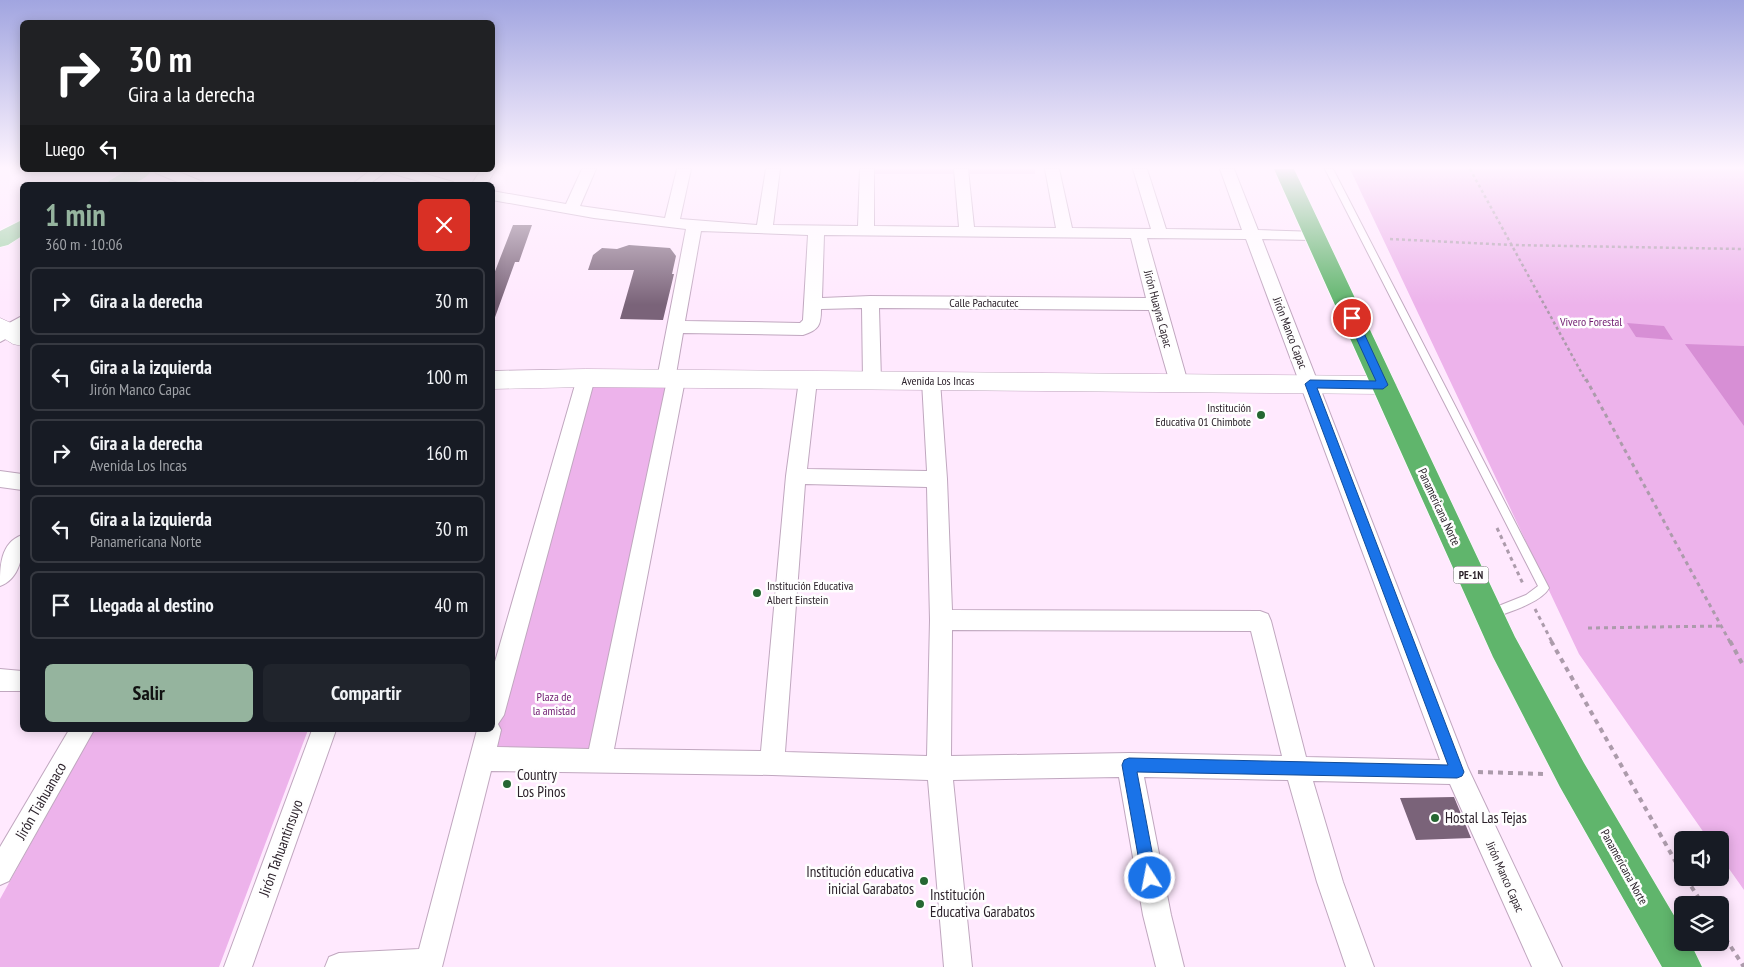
<!DOCTYPE html>
<html lang="es">
<head>
<meta charset="utf-8">
<style>
  :root { --surface:#171b24; --page:#20242c; --text:#f1f3f6; --muted:#9ea1a6; --line:#363941; --accent:#95b49e }
  body { margin:0; font-family:"PT Sans Narrow",sans-serif; background:var(--page); color:var(--text); height:100vh; display:flex; flex-direction:column; font-size:19px; white-space:nowrap }
  * { box-sizing:border-box; margin:0 }
  p { font-size:16px; color:var(--muted) }
  .icon { flex:none; width:28px; height:28px; fill:none; stroke:currentColor; stroke-width:2; stroke-linecap:round; stroke-linejoin:round }
  .map { position:relative; flex:1; overflow:hidden }
  .sheet { position:absolute; left:20px; top:182px; width:475px; height:550px; display:flex; flex-direction:column; background:var(--surface); border-radius:8px; box-shadow:0 2px 12px #0003 }
  .sheet>* { flex:none }
  .hud { position:absolute; left:20px; top:20px; width:475px; height:152px; border-radius:8px; box-shadow:0 2px 12px #0003; background:#202124; color:#fff; overflow:hidden }
  .tools { position:absolute; left:1674px; top:831px; display:grid; gap:10px }
  .tools a { display:grid; place-items:center; width:55px; height:55px; border-radius:8px; background:var(--surface); box-shadow:0 2px 12px #0003; font-size:25px }
  .pin { position:absolute; display:grid; place-items:center; width:42px; height:42px; color:#fff; margin:-21px; border:2px solid #fff; border-radius:50%; box-shadow:0 1px 5px #0007 }
  .me { position:absolute; width:55px; margin:-28px; rotate:349deg; stroke-linejoin:round; filter:drop-shadow(0 0 4px #0008) }
  .turn { display:flex; align-items:center; gap:18px; height:105px; padding:0 25px; font-size:22px }
  .turn .icon { width:65px; height:65px; stroke-width:2.5 }
  .turn b { display:block; font-size:35px; line-height:42px }
  .then { display:flex; align-items:center; height:48px; padding:0 25px; background:#0003; gap:10px; font-size:19px }
  .round { display:grid; place-items:center; flex:none; width:52px; height:52px; border-radius:8px; background:var(--page) }
  .headline { display:flex; align-items:center; justify-content:space-between; height:85px; padding:0 25px }
  h1 { font-size:30px; font-weight:700; line-height:38px; color:var(--accent) }
  .button { display:flex; gap:10px; margin-top:auto; padding:10px 25px }
  .button a { flex:1; height:58px; border-radius:8px; background:var(--accent); color:#111; font-size:20px; font-weight:700; line-height:58px; text-align:center }
  .button a+a { background:var(--page); color:var(--text) }
  ul { padding:0; list-style:none }
  li { display:flex; align-items:center; gap:15px; height:68px; margin:0 10px 8px; padding:0 15px; border:2px solid var(--line); border-radius:8px }
  li div { flex:1 }
  li b { display:block; font-size:19px }
  li em { font-style:normal }
  .map>svg:first-child { display:block }
  .green { fill:#edb3eb }
  .water { fill:#d78fd5 }
  .building { fill:#7a6379 }
  .lines { fill:none; stroke-linecap:round; stroke-linejoin:round }
  .lane-casing { stroke:#c0a7bf; stroke-width:2 }
  .street-casing { stroke:#c0a7bf; stroke-width:2 }
  .secondary-casing { stroke:#c0a7bf; stroke-width:1 }
  .primary-casing { stroke:#fff; stroke-width:1 }
  .highway-casing { stroke:#fff; stroke-width:1 }
  .path-far2 { stroke:#ac9bab; stroke-width:2.5; stroke-dasharray:3 3; stroke-linecap:butt }
  .path-far1 { stroke:#ac9bab; stroke-width:3; stroke-dasharray:4 4; stroke-linecap:butt }
  .path { stroke:#ac9bab; stroke-width:4; stroke-dasharray:5 5; stroke-linecap:butt }
  .lane { fill:#fff; fill-rule:evenodd }
  .street { fill:#fff; fill-rule:evenodd }
  .secondary { fill:#fff; fill-rule:evenodd }
  .primary { fill:#a0d3a7; fill-rule:evenodd }
  .highway { fill:#60b56c; fill-rule:evenodd }
  .route { fill:#1a73e8; stroke:#114b97 }
  .poi-dot { fill:#256732; stroke:#fefefe; stroke-width:2 }
  .labels { text-anchor:middle; stroke-width:5; stroke-linejoin:round; paint-order:stroke }
  .shield { fill:#fefefe; stroke:#6b646a; stroke-width:1 }
  .shield-label { font-size:11px; font-weight:bold; fill:#2c222b }
  .street-label { font-size:12px; fill:#2c222b; stroke:#fefefe }
  .park-label { font-size:12px; fill:#6f1b70; stroke:#fefefe }
  .poi-label { font-size:12px; fill:#2c222b; stroke:#fefefe; text-anchor:end }
  .near-poi-label { font-size:15px; fill:#2c222b; stroke:#fefefe; text-anchor:start }
  .near-street-label { font-size:15px; fill:#2c222b; stroke:#fefefe }
</style>
</head>
<body>
<div class="map">
<svg width="1744" height="967" viewBox="0 0 1744 967">
  <rect width="100%" height="100%" fill="#ffe9fe"/>
  <path class="green" d="M875,169h160v5h-160z
    M1350,169h394v721l-24,-34v-16h-11l-130,-186z
    M586,378l90,2 -77,382 -118,-3 11,-29z
    M94,730h214l-89,237h-219v-68z"/>
  <path class="water" d="M1627,323l37,3 9,14 -37,-3z
    M1685,344l59,2v80z"/>
  <path class="building" d="M513,225h19l-13,37h-4l-21,58h-2v-41z
    M629,245l41,3 6,8 -4,18h2l-11,46 -43,-1 14,-49h-46l5,-15 9,-7 15,1z
    M1454,797l17,41 -55,2 -16,-42z"/>
  <g class="lines">
    <g class="lane-casing">
      <path id="lane" d="M1325,169h8l216,419c-8,15 -43,25 -59,31l-4,-2 -2,-3 2,-3 40,-16 12,-9z"/>
    </g>
    <g class="street-casing">
      <path id="street" d="M496,169l-10,16h-15l10,-15z
        M582,169h14l-16,37 85,12 12,-49h14l-11,50 77,6 9,-56h14l-7,56 85,1 2,-57h14v57l85,1 -5,-58h14l6,58 82,1 -11,-59h14l13,59 79,1 -18,-60h14l19,60 76,1 -22,-61h14l24,61 61,2 2,3 -2,3 -6,2 -51,-1 206,529 94,199h-30l-82,-183 -137,-3 30,101 31,85h-28l-29,-85 -29,-102 -144,-3 27,138 13,52h-28l-13,-52 -24,-138 -166,3 19,187h-28l-16,-187 -156,-5 -281,-4 -49,196h-117l4,-10 10,-4 80,-4 58,-219h15v-58l85,-294 3,-5 6,-1 6,1 3,5 -91,337 -6,9 3,6 -4,17 92,2 77,-364 -6,-1 -3,-5 29,-150 -92,-11 -102,-18v-9l74,13zM701,231l107,4 -5,85 -3,3 -115,-2zM824,235l307,3 15,60 -276,-2 -48,2zM1147,238l99,1 194,521 -134,-3 -35,-136 -3,-7 -8,-3 -308,-1 -5,-131 -7,-98 -3,-5 -6,-1 -6,1 -3,5 5,90 -120,-2 10,-89 -3,-5 -6,-1 -6,1 -3,5 -13,96 -25,275 -147,-2 71,-369 -3,-5 -6,-1 7,-41 120,2c16,-5 18,-10 18,-26l41,-1 1,73 3,5 6,1 6,-1 3,-5 -2,-73 270,2 21,73 3,5 6,2 6,-2 3,-5zM805,484l122,3 3,133 -3,136 -142,-4zM952,630l299,1 31,125 -153,-3 -178,3z
        M154,170h20l29,12 2,3h-20l-29,-12z
        M371,170h17l-20,15h-17z
        M389,170h23l41,12 2,3h-23l-41,-12z
        M22,316v14l-22,12v-14z
        M0,471l22,3v16l-22,-3z
        M22,535c2,19 -2,44 -22,51 0,-19 0,-43 22,-51z
        M0,669l22,2v20h-22z
        M69,730h25l-85,151 -9,4v-38z
        M312,730h24l-84,237h-28z"/>
    </g>
    <g class="secondary-casing">
      <path id="secondary" d="M0,318l22,10v18l-9,-2 -13,-8z
        M586,369l797,7 9,3 4,6 -4,6 -9,3 -797,-7 -94,2v-18z"/>
    </g>
    <g class="primary-casing">
      <path id="primary" d="M127,170h25c-11,16 -29,15 -46,15l3,-4z
        M22,220v16l-14,9 -8,2v-16z"/>
    </g>
    <g class="highway-casing">
      <path id="highway" d="M1274,169h20l221,468 69,126 98,166v13h8l12,25h-40l-102,-180 -67,-130z"/>
    </g>
    <path class="path-far2" d="M1470,169l116,212
      M1390,239l122,6 232,4"/>
    <path class="path-far1" d="M1586,379l144,263
      M1497,528l27,58
      M1535,609l17,33
      M1588,628l133,-2"/>
    <path class="path" d="M1551,641l131,232
      M1730,641l14,26
      M1478,772l66,2
      M1686,878l17,27
      M1720,930l24,37"/>
    <use href="#lane" class="lane"/>
    <use href="#street" class="street"/>
    <use href="#secondary" class="secondary"/>
    <use href="#primary" class="primary"/>
    <use href="#highway" class="highway"/>
  </g>
  <linearGradient id="sky" x2="0" y2="1"><stop stop-color="#a1a5e0"/><stop offset="0.55" stop-color="#fff5ff"/><stop offset="1" stop-color="#fff5ff" stop-opacity="0"/></linearGradient>
  <rect width="1744" height="305" fill="url(#sky)"/>
  <path class="route" d="M1352,315l5,3 31,67 -5,4 -66,-1 147,384 -2,4 -5,2 -320,-6 20,106 -2,5 -5,2 -6,-2 -2,-5 -20,-113 2,-5 5,-2 319,7 -143,-381 5,-4 66,1 -29,-63z"/>
  <g class="poi-dot">
    <circle cx="1261" cy="415" r="5"/>
    <circle cx="757" cy="593" r="5"/>
    <circle cx="507" cy="784" r="5"/>
    <circle cx="1435" cy="818" r="5"/>
    <circle cx="924" cy="881" r="5"/>
    <circle cx="920" cy="904" r="5"/>
  </g>
  <g class="labels">
    <rect class="shield" x="1453.5" y="566.5" width="35" height="17" rx="4"/>
    <g class="shield-label">
      <text x="1471" y="579">PE-1N</text>
    </g>
    <g class="street-label">
      <text x="984" y="307">Calle Pachacutec</text>
      <text transform="translate(1158 309) rotate(75)" y="4">Jirón Huayna Capac</text>
      <text transform="translate(1290 333) rotate(69)" y="4">Jirón Manco Capac</text>
      <text x="938" y="385">Avenida Los Incas</text>
      <text transform="translate(1439 507) rotate(65)" y="4">Panamericana Norte</text>
      <text transform="translate(1624 867) rotate(61)" y="4">Panamericana Norte</text>
      <text transform="translate(1505 877) rotate(66)" y="4">Jirón Manco Capac</text>
    </g>
    <g class="park-label">
      <text x="1591" y="326">Vivero Forestal</text>
      <text x="554" y="701">Plaza de<tspan x="554" dy="14">la amistad</tspan></text>
    </g>
    <g class="poi-label">
      <text x="1251" y="412">Institución<tspan x="1251" dy="14">Educativa 01 Chimbote</tspan></text>
      <text x="767" y="590" text-anchor="start">Institución Educativa<tspan x="767" dy="14">Albert Einstein</tspan></text>
    </g>
    <g class="near-poi-label">
      <text x="517" y="780">Country<tspan x="517" dy="17">Los Pinos</tspan></text>
      <text x="1445" y="823">Hostal Las Tejas</text>
      <text x="914" y="877" text-anchor="end">Institución educativa<tspan x="914" dy="17">inicial Garabatos</tspan></text>
      <text x="930" y="900">Institución<tspan x="930" dy="17">Educativa Garabatos</tspan></text>
    </g>
    <g class="near-street-label">
      <text transform="translate(41 801) rotate(-60)" y="5">Jirón Tiahuanaco</text>
      <text transform="translate(281 848) rotate(-70)" y="5">Jirón Tahuantinsuyo</text>
    </g>
  </g>
</svg>
<div class="tools">
<a><svg class="icon" aria-label="sound" viewBox="0 0 24 24"><path d="M4 9h4l5-4v14l-5-4H4zM17 9q2 3 0 6"/></svg></a>
<a><svg class="icon" aria-label="layers" viewBox="0 0 24 24"><path d="M12 4l9 5-9 5-9-5zM3 14l9 5 9-5"/></svg></a>
</div>
<div class="pin" style="left:1352px;top:318px;background:#d93025"><svg class="icon" aria-label="arrive" viewBox="0 0 24 24"><path d="M6 21V4h12l-3 4 3 4H6"/></svg></div>
<svg class="me" style="left:1150px;top:878px" viewBox="-20 -20 40 40"><circle r="17" fill="#1a73e8" stroke="#fff" stroke-width="3"/><path d="M0-11L8 9 0 5-8 9z" fill="#fff"/></svg>
<div class="hud">
<div class="turn"><svg class="icon" aria-label="right" viewBox="0 0 24 24"><path d="M7 20v-9h11M14 6l5 5-5 5"/></svg><div><b>30 m</b>Gira a la derecha</div></div>
<div class="then">Luego<svg class="icon" aria-label="left" viewBox="0 0 24 24"><path d="M17 20v-9H6M10 6l-5 5 5 5"/></svg></div>
</div>
<section class="sheet">
<div class="headline"><div><h1>1 min</h1><p>360 m · 10:06</p></div><a class="round" style="background:#d93025;color:#fff"><svg class="icon" aria-label="close" viewBox="0 0 24 24"><path d="M6 6l12 12M18 6L6 18"/></svg></a></div>
<ul>
<li><svg class="icon" aria-label="right" viewBox="0 0 24 24"><path d="M7 20v-9h11M14 6l5 5-5 5"/></svg><div><b>Gira a la derecha</b></div><em>30 m</em></li>
<li><svg class="icon" aria-label="left" viewBox="0 0 24 24"><path d="M17 20v-9H6M10 6l-5 5 5 5"/></svg><div><b>Gira a la izquierda</b><p>Jirón Manco Capac</p></div><em>100 m</em></li>
<li><svg class="icon" aria-label="right" viewBox="0 0 24 24"><path d="M7 20v-9h11M14 6l5 5-5 5"/></svg><div><b>Gira a la derecha</b><p>Avenida Los Incas</p></div><em>160 m</em></li>
<li><svg class="icon" aria-label="left" viewBox="0 0 24 24"><path d="M17 20v-9H6M10 6l-5 5 5 5"/></svg><div><b>Gira a la izquierda</b><p>Panamericana Norte</p></div><em>30 m</em></li>
<li><svg class="icon" aria-label="arrive" viewBox="0 0 24 24"><path d="M6 21V4h12l-3 4 3 4H6"/></svg><div><b>Llegada al destino</b></div><em>40 m</em></li>
</ul>
<div class="button"><a>Salir</a><a>Compartir</a></div>
</section>
</div>
</body>
</html>
